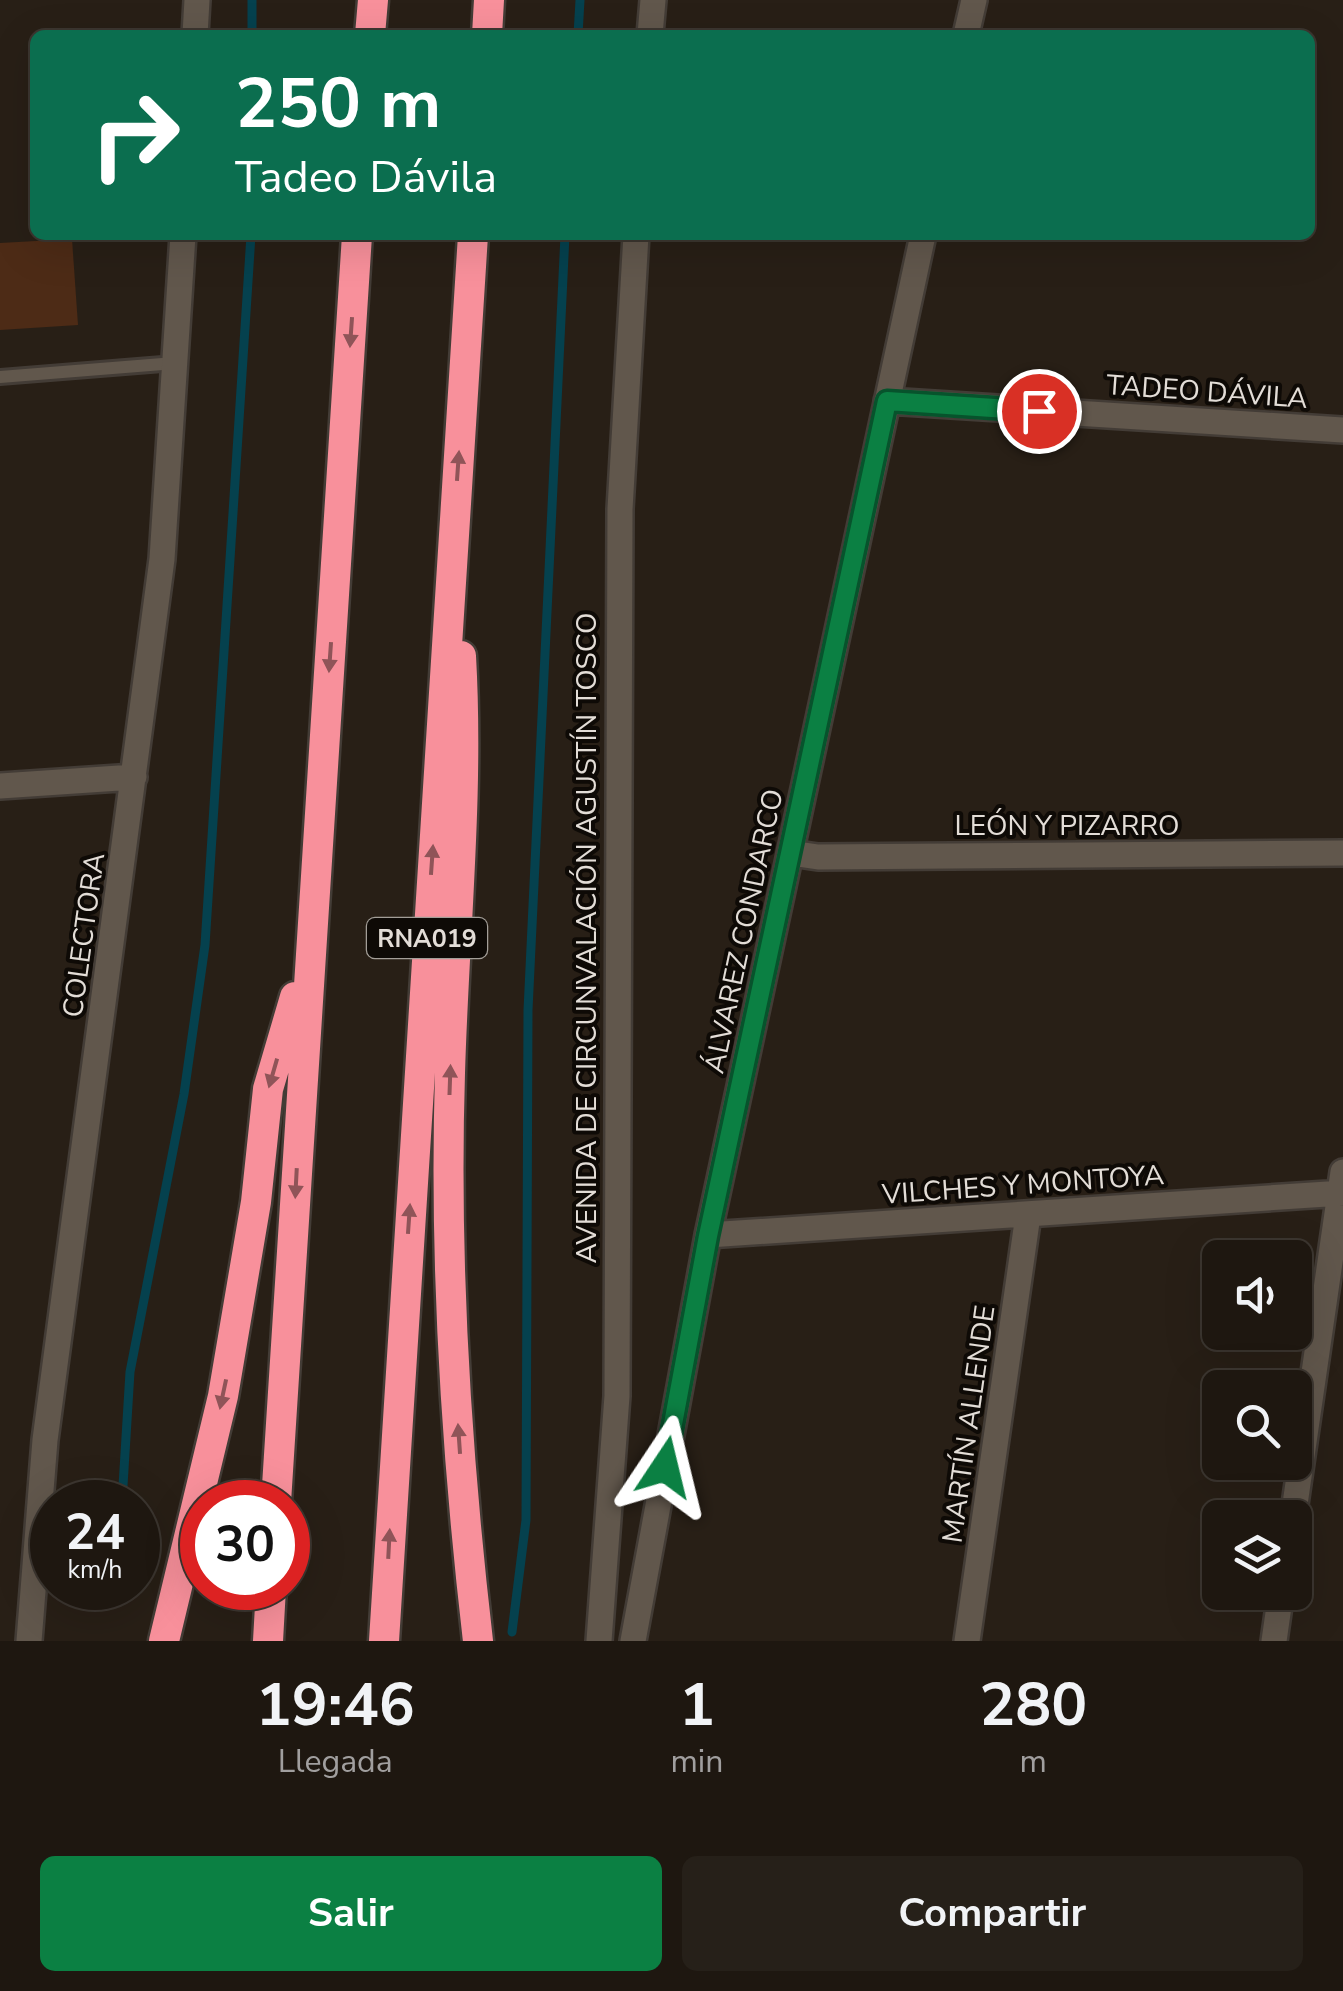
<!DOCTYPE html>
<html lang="es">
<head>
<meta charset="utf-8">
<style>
  :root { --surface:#1e1710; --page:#262019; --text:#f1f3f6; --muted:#a19f9f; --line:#3c3630; --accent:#0b8043 }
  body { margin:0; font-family:"Nunito Sans",sans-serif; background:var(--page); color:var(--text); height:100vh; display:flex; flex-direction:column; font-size:38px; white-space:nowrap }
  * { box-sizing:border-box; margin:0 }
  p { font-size:32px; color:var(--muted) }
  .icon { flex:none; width:55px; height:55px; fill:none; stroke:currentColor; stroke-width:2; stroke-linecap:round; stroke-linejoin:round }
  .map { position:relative; height:1641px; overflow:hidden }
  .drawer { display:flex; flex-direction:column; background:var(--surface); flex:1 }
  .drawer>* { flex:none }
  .guide { position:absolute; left:30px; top:30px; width:1285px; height:210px; border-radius:15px; box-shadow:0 10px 40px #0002,0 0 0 2px var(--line); background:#0b6e4f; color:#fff; overflow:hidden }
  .fabs { position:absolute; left:1202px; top:1240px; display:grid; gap:20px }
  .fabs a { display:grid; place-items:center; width:110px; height:110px; border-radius:15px; background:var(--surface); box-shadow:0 10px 40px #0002,0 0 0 2px var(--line); font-size:50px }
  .speed { position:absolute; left:30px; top:1480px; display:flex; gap:20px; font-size:50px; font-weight:700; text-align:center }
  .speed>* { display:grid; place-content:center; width:130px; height:130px; border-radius:50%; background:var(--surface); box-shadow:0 10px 40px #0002,0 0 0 2px var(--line); line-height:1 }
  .speed small { font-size:25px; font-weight:400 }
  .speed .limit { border:15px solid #d22; background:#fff; color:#111 }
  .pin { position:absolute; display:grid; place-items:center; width:85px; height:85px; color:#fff; margin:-42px; border:5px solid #fff; border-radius:50%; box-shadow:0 2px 10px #0007 }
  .me { position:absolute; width:110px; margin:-55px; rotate:10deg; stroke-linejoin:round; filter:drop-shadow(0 0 8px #0008) }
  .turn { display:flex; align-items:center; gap:35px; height:210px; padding:0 40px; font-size:45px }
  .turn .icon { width:130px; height:130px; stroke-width:2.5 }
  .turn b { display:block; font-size:70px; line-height:85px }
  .eta { display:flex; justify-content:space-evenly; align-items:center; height:170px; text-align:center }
  .eta b { font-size:60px; font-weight:700; line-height:70px }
  .cta { display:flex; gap:20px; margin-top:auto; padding:20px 40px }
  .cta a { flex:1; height:115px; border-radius:15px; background:var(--accent); color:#fff; font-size:40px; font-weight:700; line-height:115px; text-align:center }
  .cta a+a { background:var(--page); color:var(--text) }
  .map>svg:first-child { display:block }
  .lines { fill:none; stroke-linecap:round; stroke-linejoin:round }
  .stream { stroke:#05414e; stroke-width:9 }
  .building { fill:#4d2b16 }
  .lane-casing { stroke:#433c36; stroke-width:18 }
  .street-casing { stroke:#433c36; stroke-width:30 }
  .highway-casing { stroke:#433c36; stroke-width:35 }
  .lane { stroke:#61574c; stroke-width:12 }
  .street { stroke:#61574c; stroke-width:25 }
  .highway { stroke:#f8909b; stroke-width:30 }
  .oneway { fill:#8f5458 }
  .route-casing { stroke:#07532c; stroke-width:25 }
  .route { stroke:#0b8043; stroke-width:18 }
  .labels { text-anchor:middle; stroke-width:8; stroke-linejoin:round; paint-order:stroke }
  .shield { fill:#0e0a06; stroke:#a39e98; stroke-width:2.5 }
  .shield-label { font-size:25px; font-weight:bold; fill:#e3ddd7 }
  .street-label { font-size:28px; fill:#e3ddd7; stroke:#0e0a06 }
</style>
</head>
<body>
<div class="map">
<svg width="1343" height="1641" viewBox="0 0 1343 1641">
  <rect width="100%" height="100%" fill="#281f16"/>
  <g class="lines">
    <path class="stream" d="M252,0v35
      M578,35l2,-35
      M122,1502l8,-130 54,-278 21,-149 46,-710
      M120,1593v-5
      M512,1632l14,-112 2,-510 37,-775"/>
  </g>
  <path class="building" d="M72,239l6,86 -78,5v-87z"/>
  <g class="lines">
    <g class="lane-casing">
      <path id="lane" d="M0,377l175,-14"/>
    </g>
    <g class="street-casing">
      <path id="street" d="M195,35l2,-35
        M650,35l3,-35
        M966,35l8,-35
        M887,401l456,29
        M0,786l134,-9
        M791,853l27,4 525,-4
        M708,1235l635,-42
        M1293,1518l50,-346
        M29,1641l16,-201 117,-881 21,-324
        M599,1641l18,-245 3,-887 16,-274
        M633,1641l75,-406 215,-1000
        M967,1641l61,-426
        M1274,1641l7,-49"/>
    </g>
    <g class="highway-casing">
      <path id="highway" d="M370,35l3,-35
        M487,35l2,-35
        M461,656c8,140 -7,277 -11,417 -6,190 6,379 28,568
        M276,1502l81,-1267
        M164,1641l59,-245 33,-194 12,-113 27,-92
        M268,1641l3,-53
        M384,1641l89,-1406"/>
    </g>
    <use href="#lane" class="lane"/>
    <use href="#street" class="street"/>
    <use href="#highway" class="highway"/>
  </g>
  <defs><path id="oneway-solid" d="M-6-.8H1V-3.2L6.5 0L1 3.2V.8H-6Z" transform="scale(2.5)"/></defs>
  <g class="oneway">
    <use href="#oneway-solid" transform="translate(351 332) rotate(94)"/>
    <use href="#oneway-solid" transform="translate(458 466) rotate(-86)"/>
    <use href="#oneway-solid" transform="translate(330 657) rotate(94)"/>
    <use href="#oneway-solid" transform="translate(432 860) rotate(-86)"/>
    <use href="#oneway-solid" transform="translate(273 1073) rotate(106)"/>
    <use href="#oneway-solid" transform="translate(450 1080) rotate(-88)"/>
    <use href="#oneway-solid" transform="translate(296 1183) rotate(93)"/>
    <use href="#oneway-solid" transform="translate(409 1219) rotate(-86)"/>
    <use href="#oneway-solid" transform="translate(223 1394) rotate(102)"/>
    <use href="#oneway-solid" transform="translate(459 1439) rotate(-94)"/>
    <use href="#oneway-solid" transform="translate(389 1544) rotate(-87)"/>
  </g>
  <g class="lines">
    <g class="route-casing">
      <path id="route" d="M665,1467l43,-231 179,-835 152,10"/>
    </g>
    <use href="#route" class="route"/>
  </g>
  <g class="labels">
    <rect class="shield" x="367" y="918" width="120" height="40" rx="8"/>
    <g class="shield-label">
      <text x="427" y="947">RNA019</text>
    </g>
    <g class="street-label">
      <text transform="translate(1207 391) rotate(4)" y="10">TADEO DÁVILA</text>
      <text x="1067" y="835">LEÓN Y PIZARRO</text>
      <text transform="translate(743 931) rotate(-78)" y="10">ÁLVAREZ CONDARCO</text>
      <text transform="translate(83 935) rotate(-82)" y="10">COLECTORA</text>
      <text transform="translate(586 938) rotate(-90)" y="10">AVENIDA DE CIRCUNVALACIÓN AGUSTÍN TOSCO</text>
      <text transform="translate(1023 1184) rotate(-4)" y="10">VILCHES Y MONTOYA</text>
      <text transform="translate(968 1424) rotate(-82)" y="10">MARTÍN ALLENDE</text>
    </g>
  </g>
</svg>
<div class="fabs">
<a><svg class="icon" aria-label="sound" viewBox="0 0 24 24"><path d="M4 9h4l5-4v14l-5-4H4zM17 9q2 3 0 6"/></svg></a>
<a><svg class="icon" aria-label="search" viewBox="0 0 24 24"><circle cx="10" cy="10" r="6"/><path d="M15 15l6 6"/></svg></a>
<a><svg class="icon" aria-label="layers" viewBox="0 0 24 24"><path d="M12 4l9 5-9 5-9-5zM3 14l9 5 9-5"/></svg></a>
</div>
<div class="speed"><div>24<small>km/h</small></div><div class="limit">30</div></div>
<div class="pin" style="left:1039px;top:411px;background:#d93025"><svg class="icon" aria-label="arrive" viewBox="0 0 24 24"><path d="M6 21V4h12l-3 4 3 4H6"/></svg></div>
<svg class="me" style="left:665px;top:1467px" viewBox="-20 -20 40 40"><path d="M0-17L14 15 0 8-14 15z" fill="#0b8043" stroke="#fff" stroke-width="4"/></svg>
<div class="guide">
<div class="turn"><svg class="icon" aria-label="right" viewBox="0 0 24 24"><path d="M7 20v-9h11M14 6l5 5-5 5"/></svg><div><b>250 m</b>Tadeo Dávila</div></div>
</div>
</div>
<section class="drawer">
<div class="eta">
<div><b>19:46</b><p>Llegada</p></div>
<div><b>1</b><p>min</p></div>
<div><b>280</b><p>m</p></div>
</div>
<div class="cta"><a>Salir</a><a>Compartir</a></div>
</section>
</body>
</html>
